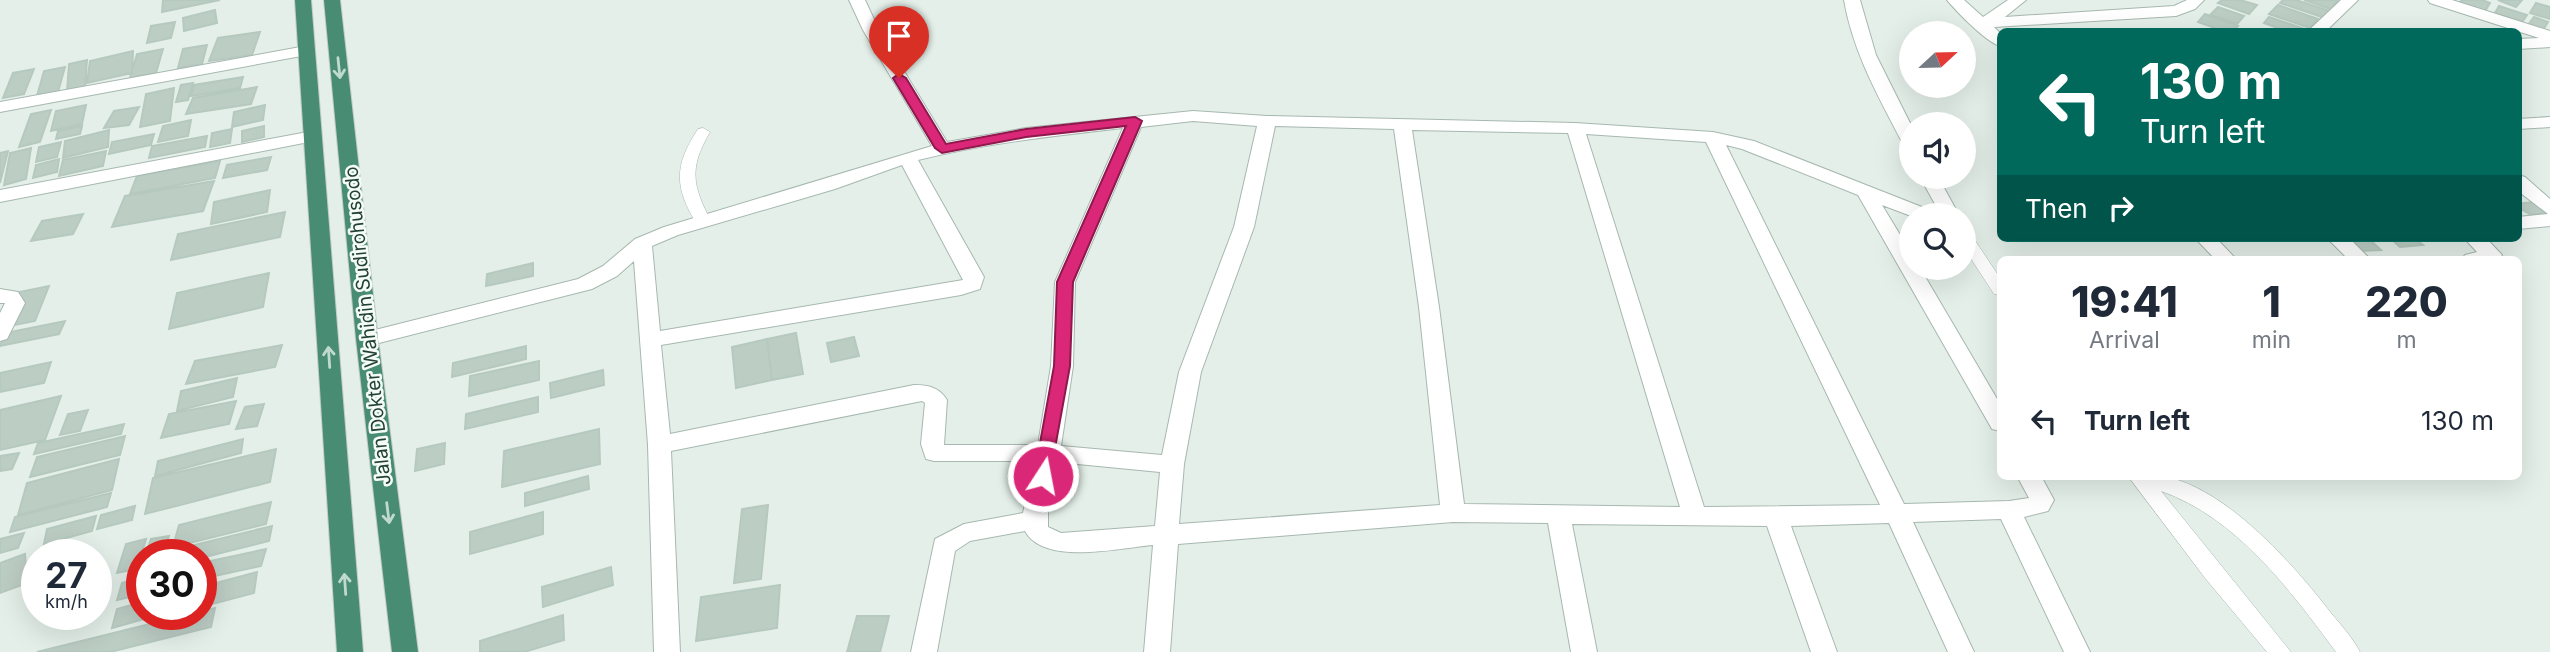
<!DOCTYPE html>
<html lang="en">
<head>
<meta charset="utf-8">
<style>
  :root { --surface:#fff; --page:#f6f6f7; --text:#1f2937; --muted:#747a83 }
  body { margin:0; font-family:Inter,sans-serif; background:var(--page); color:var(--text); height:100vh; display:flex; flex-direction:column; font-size:26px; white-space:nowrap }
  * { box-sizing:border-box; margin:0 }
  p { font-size:23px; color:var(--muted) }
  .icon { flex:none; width:38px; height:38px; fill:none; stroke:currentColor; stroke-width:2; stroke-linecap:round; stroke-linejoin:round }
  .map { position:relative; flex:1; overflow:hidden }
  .drawer { position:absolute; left:1997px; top:256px; width:525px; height:224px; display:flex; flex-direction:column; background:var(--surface); border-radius:10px; box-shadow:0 7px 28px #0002 }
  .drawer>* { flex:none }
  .hud { position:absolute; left:1997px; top:28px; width:525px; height:214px; border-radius:10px; box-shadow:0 7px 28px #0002; background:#00695c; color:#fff; overflow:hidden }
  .needle { width:46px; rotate:68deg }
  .fabs { position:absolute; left:1899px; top:21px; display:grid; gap:14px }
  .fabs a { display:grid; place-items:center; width:77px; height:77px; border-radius:50%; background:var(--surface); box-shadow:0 7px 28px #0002; font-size:35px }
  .speed { position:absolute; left:21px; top:539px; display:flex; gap:14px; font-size:35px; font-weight:700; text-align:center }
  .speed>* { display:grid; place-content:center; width:91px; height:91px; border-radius:50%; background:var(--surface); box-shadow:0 7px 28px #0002; line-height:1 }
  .speed small { font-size:18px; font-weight:400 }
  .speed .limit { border:10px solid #d22; background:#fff; color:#111 }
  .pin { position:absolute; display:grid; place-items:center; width:60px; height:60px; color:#fff; margin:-72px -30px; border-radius:50% 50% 50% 0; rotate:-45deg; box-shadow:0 0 7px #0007 }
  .pin .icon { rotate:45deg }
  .me { position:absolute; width:77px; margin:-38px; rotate:11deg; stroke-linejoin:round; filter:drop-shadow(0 0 5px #0008) }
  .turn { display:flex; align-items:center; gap:24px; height:147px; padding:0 28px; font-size:32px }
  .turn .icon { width:91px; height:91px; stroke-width:2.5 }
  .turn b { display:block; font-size:49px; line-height:60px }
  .then { display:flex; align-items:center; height:66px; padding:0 28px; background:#0003; gap:14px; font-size:26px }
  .eta { display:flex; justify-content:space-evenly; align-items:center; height:119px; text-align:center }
  .eta b { font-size:42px; font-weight:800; line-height:49px }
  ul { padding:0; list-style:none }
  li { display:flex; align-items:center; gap:21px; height:91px; padding:0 28px }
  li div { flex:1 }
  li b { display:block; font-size:26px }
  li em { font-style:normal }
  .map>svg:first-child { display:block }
  .building { fill:#bccdc4; stroke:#b6c9bf; stroke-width:2 }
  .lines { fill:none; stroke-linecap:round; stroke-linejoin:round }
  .service-casing { stroke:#a6b8af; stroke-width:1 }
  .minor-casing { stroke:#a6b8af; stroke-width:2 }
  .trunk-casing { stroke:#c1cac6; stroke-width:2 }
  .service { fill:#fff; fill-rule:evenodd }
  .minor { fill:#fff; fill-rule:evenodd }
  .trunk { fill:#488c74; fill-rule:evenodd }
  .oneway { stroke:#c1dad0 }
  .route { fill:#db2777; stroke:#8e194d; stroke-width:2 }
  .labels { text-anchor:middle; stroke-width:5; stroke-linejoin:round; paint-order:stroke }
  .street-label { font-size:19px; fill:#224235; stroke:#f5fbf7 }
</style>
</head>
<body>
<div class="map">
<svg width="2550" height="652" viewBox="0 0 2550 652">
  <rect width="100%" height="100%" fill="#e4efe9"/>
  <path class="building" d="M163,0h57l-58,12z
    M2222,0h18l17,5 -8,9 -31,-11z
    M2283,0h13l34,11 -5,7 -45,-15z
    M2304,0h34l-7,9z
    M2462,0h20l8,3 -5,8 -26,-8z
    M2498,0h24l-6,7z
    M2536,3l14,4v12l-20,-6z
    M2278,5l40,14 -8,9 -41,-14z
    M2499,6l28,9 -5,7 -27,-9z
    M2218,7l26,9 -7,8 -27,-9z
    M215,10l2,13 -33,8 -1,-13z
    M2205,14l33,12 -6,6h-6l-28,-10z
    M2269,17l33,11 -3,4h-10l-25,-9z
    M2534,17l14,5 -5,8 -15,-5z
    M175,22l-4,16 -24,5 4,-17z
    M260,32l-8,23 -43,6 9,-23z
    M207,45l-5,19 -24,4 5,-19z
    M163,49l-7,24 -26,5 7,-24z
    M133,51l-1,22 -45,10 3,-22z
    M87,60l-2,28 -18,4 2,-28z
    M65,67l-7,25 -21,4 7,-25z
    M34,69l-10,25 -21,4 10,-25z
    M243,77l-3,11 -49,8 3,-11z
    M193,83l-5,17 -12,2 5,-17z
    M257,87l-6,17 -65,10 7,-16z
    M174,88l-4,33 -30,6 6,-33z
    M86,105l-4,19 -31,7 5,-20z
    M265,105l-2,15 -31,7 2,-15z
    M139,107l-10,18 -25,3 10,-17z
    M51,110l-11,32 -21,5 12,-33z
    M191,120l-3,16 -30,6 5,-16z
    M82,126l-2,8 -24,5 2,-8z
    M264,126v11l-22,5v-11z
    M232,129l-2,14 -20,4 2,-14z
    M109,130l-1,17 -45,11 2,-17z
    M154,134l-3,11 -42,9 3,-12z
    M207,136l-2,11 -56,11 3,-12z
    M61,142l-4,15 -21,5 3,-15z
    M31,148l-5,31 -22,6 6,-32z
    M8,151l-8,32v-30z
    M106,151l-3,15 -44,10 4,-16z
    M271,157l-4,13 -44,8 4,-13z
    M59,159l-2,13 -24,6 3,-13z
    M220,161l-5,17 -85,16 7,-18z
    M214,181l-11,30 -91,16 13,-31z
    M270,190l-3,22 -56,12 3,-22z
    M2533,202l15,10 -17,3 -13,-8v-3z
    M285,212l-5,25 -109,23 7,-26z
    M83,214l-10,20 -42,7 11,-20z
    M2346,238h22l13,12 -20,1z
    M2390,238h24l9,7 -23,2z
    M533,263v13l-47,10 1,-12z
    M269,273l-6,34 -94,22 8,-36z
    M49,286l-14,35 -30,6 14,-35z
    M65,321l-6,13 -59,12 5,-13z
    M796,333l7,41 -31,6 -5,-41z
    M854,337l5,19 -28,6 -4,-19z
    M767,339l5,41 -36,8 -4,-41z
    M282,345l-7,22 -89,17 9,-23z
    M526,346v13l-74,18 1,-14z
    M539,361v19l-70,16 1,-20z
    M51,362l-7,21 -44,9v-19z
    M603,370l1,15 -53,13 -1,-15z
    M237,378l-4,19 -56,14 4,-20z
    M61,396l-16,44 -45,10v-40z
    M538,397v15l-73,17 1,-15z
    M236,401l-7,23 -68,14 8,-24z
    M264,404l-7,22 -21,3 9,-22z
    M88,410l-8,21 -20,4 8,-21z
    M124,424l-3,10 -87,20 4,-11z
    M599,429l1,35 -98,23 2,-36z
    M125,436l-5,19 -90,22 7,-20z
    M243,439l-2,14 -86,23 3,-15z
    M445,443l-1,21 -29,7 2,-22z
    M276,449l-6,33 -125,32 8,-36z
    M19,453l-7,16 -12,2v-15z
    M119,459l-7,31 -94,25 9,-32z
    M588,476l1,13 -64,17v-13z
    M111,493l-4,14 -97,25 5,-15z
    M271,502l-5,22 -93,23 6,-22z
    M768,505l-7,74 -27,4 8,-74z
    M135,506l-3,14 -35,9 4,-14z
    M543,512v22l-73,20v-22z
    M96,516l-4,15 -48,13 3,-15z
    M272,526l-3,15 -68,17v-3h-17l2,-8z
    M24,533l-6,15 -18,5v-14z
    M169,536l-6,19h-17l5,-16z
    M146,539l-9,30 -20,4 9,-29z
    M266,549l-5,17 -60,13v-16z
    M25,554l2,29 -27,10v-30z
    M611,567l2,18 -70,22 -1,-20z
    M257,572l-3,21 -53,14v-20z
    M142,577v17l-25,6 5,-17z
    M780,585l-3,43 -81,13 5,-44z
    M142,602v12h7l-1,4 -36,10 5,-19z
    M215,608l-4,19 -101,25h-73l153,-38h11v-3z
    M563,615l1,25 -40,12h-44v-11z
    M857,616h32l-9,36h-33z"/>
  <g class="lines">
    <g class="service-casing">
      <path id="service" d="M703,128l7,4c-21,36 -18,53 1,89l-8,5 -6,-2c-23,-36 -23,-59 1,-95z
        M1964,232l6,1 30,45v17l-6,-1 -30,-46z
        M2128,476c11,0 22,-1 33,0 63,9 133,89 170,137 10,12 22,25 29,39h-24c-46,-62 -99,-134 -175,-161l130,161h-24l-62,-74z"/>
    </g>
    <g class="minor-casing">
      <path id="minor" d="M849,0h16l14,30 68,112 79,-14 167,-17 74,5 308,7 138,9 41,9 178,70 2,4 -23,1 -29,-11 29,48v15h9l80,136v27l-8,-2 -134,-234 -116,-46 -16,-4 178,359 105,-3 20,-3 -12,-22h24l13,24 -6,11 -24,6 66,135h-26l-63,-133 -88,3 61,130h-26l-59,-129 -98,3 46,126h-26l-44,-126 -195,-2 25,128h-26l-23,-129 -95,-1 -275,22 -8,108h-26l9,-107c-34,3 -109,21 -128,-14l-55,10 -15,10 -18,101h-26l24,-113 29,-15 59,-11 11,-52h-100l-8,-2 -5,-15 4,-41 -3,-2 -251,50 9,201h-26l-6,-207 -14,-184 -17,15 -25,13 -225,57 -8,-2 -3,-5 3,-5 8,-2 211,-53 25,-13 32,-27 29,-12 268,-81 -69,-116zM1193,121l64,5 -23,101 -55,145 -17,83 -101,-9 12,-80 2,-84 66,-155zM1275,126l119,3 25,178 21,198 -261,19 5,-60 17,-92 53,-145zM1123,128l-68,154 -4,84 -13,79h-94l3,-45c-8,-13 -19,-15 -33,-15l-244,49 -9,-89 300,-50 19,-6 4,-12 -66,-117c68,-17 135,-24 205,-32zM1412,130l156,3 112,374 -216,-3 -25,-197zM1586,134l120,8 174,363 -176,2zM902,165l61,115 -303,51 -8,-85 26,-11 157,-46zM1057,462l103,10 -5,54 -94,7 -13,-6v-23z
        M1844,0h16l16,55 35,70v22l-9,-5c-24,-46 -49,-90 -58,-142z
        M1947,0h17l19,17 25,-17h18l-21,17 169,-11 13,-6h17l-9,9 -19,7 -182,11 6,6v13c-14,-4 -43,-34 -53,-46z
        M2341,0h17l-33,32h-18z
        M2428,0h24l98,31v16l-32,2v-10l21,-1 -109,-35z
        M306,46l8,5 -2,3 -312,58v-10z
        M2550,117v10l-32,2v-10z
        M313,131l9,5 -3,4 -319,62v-12z
        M2518,175l7,2 25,22v27l-32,3v-12l30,-3 -30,-23z
        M1920,177h18l21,38h-18z
        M2195,238h21l20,21h-21z
        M2327,238h22l21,21h-22z
        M2464,238h22l16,17 -3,4h-37l3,-4 12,-3z
        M0,289l18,3 7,11 -18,36 -7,2v-28l5,-10h-5z"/>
    </g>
    <g class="trunk-casing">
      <path id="trunk" d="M295,0h16l52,652h-26z
        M324,0h16l38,339 40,313h-26l-36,-313z"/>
    </g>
    <use href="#service" class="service"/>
    <use href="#minor" class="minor"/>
    <use href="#trunk" class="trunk"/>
  </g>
  <defs><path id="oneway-shaft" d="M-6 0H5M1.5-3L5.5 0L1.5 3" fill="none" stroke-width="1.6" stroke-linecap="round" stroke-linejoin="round" transform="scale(1.75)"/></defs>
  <g class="oneway">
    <use href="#oneway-shaft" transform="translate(339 68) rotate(84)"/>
    <use href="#oneway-shaft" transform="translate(329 357) rotate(-94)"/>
    <use href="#oneway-shaft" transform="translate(388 513) rotate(83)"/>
    <use href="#oneway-shaft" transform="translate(345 584) rotate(-94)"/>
  </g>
  <path class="route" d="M899,74l7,4 40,66 80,-15 109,-12 7,4 -69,161 -3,84 -21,115h-12l-3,-5 20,-110 3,-84 69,-156 -100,11 -84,16 -7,-5 -42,-70z"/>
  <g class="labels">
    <g class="street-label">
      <text transform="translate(367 326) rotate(-96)" y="7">Jalan Dokter Wahidin Sudirohusodo</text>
    </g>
  </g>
</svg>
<div class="fabs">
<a><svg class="needle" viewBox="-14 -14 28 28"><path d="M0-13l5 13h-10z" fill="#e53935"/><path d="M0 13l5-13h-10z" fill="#747a83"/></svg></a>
<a><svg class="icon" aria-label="sound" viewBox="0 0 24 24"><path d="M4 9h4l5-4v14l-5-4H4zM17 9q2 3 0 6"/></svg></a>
<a><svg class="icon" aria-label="search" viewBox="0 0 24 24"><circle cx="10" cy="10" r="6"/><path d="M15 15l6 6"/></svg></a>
</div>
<div class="speed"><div>27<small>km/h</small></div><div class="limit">30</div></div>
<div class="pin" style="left:899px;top:78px;background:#d93025"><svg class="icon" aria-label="arrive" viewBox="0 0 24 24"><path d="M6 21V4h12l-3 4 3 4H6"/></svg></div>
<svg class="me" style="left:1043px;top:476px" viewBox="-20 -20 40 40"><circle r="17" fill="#db2777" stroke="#fff" stroke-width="3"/><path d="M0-11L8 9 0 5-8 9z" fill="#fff"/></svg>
<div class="hud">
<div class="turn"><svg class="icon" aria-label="left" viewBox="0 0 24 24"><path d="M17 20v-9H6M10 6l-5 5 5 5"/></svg><div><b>130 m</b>Turn left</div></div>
<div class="then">Then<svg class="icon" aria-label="right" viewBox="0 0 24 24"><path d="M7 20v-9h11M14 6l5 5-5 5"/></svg></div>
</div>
<section class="drawer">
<div class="eta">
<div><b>19:41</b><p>Arrival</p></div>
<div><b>1</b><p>min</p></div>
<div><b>220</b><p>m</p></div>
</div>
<ul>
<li><svg class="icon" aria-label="left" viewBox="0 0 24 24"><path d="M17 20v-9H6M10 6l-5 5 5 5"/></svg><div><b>Turn left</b></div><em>130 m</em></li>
</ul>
</section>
</div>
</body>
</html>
